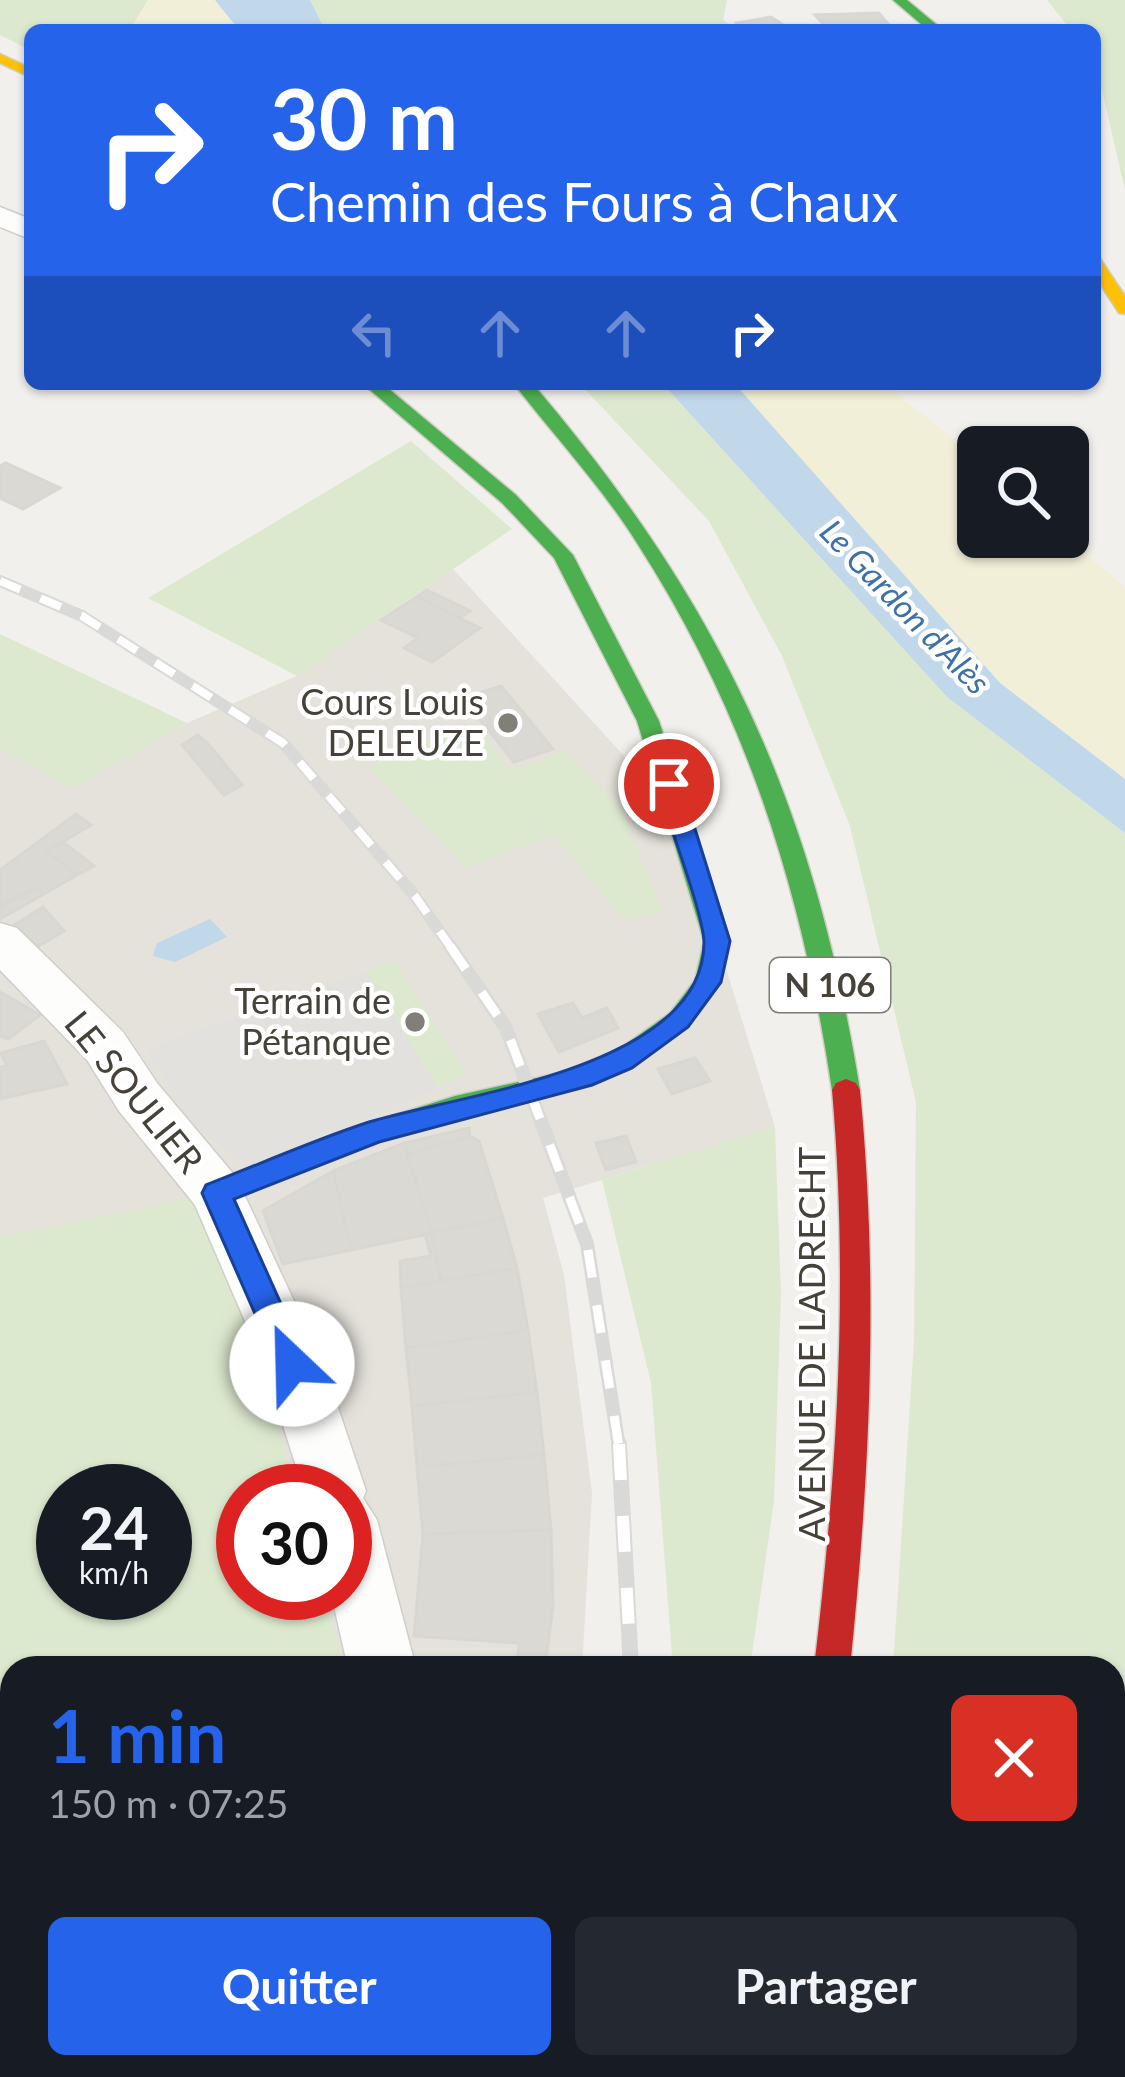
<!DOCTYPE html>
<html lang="fr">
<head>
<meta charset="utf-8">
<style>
  :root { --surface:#171b24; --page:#242831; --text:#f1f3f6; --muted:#9ea1a6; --accent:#2563eb }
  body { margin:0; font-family:Lato,sans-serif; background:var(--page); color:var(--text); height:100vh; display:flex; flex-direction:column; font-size:45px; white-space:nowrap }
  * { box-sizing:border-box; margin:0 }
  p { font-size:39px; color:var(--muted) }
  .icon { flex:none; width:66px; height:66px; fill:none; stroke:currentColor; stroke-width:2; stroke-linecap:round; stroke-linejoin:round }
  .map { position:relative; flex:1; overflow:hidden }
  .panel { position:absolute; left:0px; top:1656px; width:1125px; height:423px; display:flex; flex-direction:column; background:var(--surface); border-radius:36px 36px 0 0; box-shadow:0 3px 9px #0004 }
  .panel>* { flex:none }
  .guide { position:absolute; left:24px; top:24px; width:1077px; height:366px; border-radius:18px; box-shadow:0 3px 9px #0004; background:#2563eb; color:#fff; overflow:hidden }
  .buttons { position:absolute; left:957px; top:426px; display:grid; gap:24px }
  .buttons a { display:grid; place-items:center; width:132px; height:132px; border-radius:18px; background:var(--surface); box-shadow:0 3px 9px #0004; font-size:60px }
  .speed { position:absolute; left:36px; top:1464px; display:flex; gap:24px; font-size:60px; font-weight:700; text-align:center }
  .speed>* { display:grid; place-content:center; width:156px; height:156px; border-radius:50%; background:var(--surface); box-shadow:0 3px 9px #0004; line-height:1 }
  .speed small { font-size:30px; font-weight:400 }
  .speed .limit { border:18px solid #d22; background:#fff; color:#111 }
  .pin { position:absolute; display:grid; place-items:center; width:102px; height:102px; color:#fff; margin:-51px; border:6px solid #fff; border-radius:50%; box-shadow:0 3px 12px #0007 }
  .me { position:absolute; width:132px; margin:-66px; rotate:336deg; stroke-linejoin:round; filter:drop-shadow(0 0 9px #0008) }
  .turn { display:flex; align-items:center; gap:42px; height:252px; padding:0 48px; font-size:54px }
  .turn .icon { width:156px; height:156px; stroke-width:2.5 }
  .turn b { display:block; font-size:84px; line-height:102px }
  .lanes { display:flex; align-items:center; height:114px; padding:0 48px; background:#0003; justify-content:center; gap:60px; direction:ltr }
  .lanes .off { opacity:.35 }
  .round { display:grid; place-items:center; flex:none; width:126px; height:126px; border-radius:18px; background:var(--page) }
  .head { display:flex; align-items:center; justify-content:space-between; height:204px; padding:0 48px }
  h1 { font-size:72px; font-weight:700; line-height:90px; color:var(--accent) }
  .cta { display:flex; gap:24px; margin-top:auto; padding:24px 48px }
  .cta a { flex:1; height:138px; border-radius:18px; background:var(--accent); color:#fff; font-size:48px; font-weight:700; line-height:138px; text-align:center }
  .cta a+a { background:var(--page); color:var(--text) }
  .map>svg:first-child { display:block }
  .residential { fill:#e4e2da }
  .green { fill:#dde9cf; fill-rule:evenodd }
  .sand { fill:#f2efd9 }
  .parking { fill:#e2e1dd }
  .water { fill:#c1d7ea }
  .building { fill:#dbd9d4; stroke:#d9d7d2; stroke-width:3 }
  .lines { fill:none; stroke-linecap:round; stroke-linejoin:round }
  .street-casing { stroke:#cfceca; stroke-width:3 }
  .fast-casing { stroke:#cfcdc4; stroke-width:3 }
  .slow-casing { stroke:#cfcdc4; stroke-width:3 }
  .jam-casing { stroke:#cfcdc4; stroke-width:3 }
  .street { fill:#fdfdfc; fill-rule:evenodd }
  .fast { fill:#4caf50; fill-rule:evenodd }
  .slow { fill:#ffc107; fill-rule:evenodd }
  .jam { fill:#c62828; fill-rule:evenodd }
  .rail-far2-casing { stroke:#d9d9d8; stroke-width:12 }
  .rail-far1-casing { stroke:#d9d9d8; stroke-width:14 }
  .rail-casing { stroke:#d9d9d8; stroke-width:16 }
  .rail-far2 { stroke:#fff; stroke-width:8; stroke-dasharray:22; stroke-linecap:butt }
  .rail-far1 { stroke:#fff; stroke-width:9; stroke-dasharray:28; stroke-linecap:butt }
  .rail { stroke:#fff; stroke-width:12; stroke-dasharray:36; stroke-linecap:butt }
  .route { fill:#2563eb; stroke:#184099; stroke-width:3 }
  .poi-dot { fill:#827f78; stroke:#fff; stroke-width:4.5 }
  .labels { text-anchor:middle; stroke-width:9; stroke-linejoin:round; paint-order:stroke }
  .far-water-label { font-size:33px; font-style:italic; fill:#3c72a8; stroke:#fff }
  .shield { fill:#fff; stroke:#7e7b74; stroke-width:3 }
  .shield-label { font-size:33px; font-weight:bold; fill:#464239 }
  .poi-label { font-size:36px; fill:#464239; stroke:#fff; text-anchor:end }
  .street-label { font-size:36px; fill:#464239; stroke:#fff }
</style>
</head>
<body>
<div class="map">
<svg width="1125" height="2077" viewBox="0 0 1125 2077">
  <rect width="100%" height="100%" fill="#f1f0ec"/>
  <path class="residential" d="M453,569l226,247 96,311 -232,71 21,77 28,218 -10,175h-238l-20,-75h21v-102h-49l-79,-297 -217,43v-489l71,41 116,-66 110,-47z"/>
  <path class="green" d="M0,0h148l-18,30h-100v20l-30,-15z
    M310,0h417l-4,20 14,10h-412z
    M1047,0h78v190l-30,-130v-30h-24z
    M580,384h83l284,313 178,136v1244h-276l2,-10h262v-399h-220l21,-327 2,-239 -66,-276 -68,-170 -73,-135z
    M411,441l101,88 -215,147 -149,-78z
    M0,634l187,89 -116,66 -71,-41z
    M474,723l36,48 55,-20 55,56 42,104 -36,10 -73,-86 -87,33 -99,-100z
    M395,961l71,113 -28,14 -72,-117z
    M775,1127l6,167 -7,207 -24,167h-77l-22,-285 -49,-203z
    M217,1193l79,298h-53v102h81l20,75h-332v399h438l3,10h-453v-840zM63,1491h102v102h-102z"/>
  <path class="sand" d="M148,0h67l24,30h-109z
    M735,384h149l94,74v79h90l57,50v192l-125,-96z"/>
  <path class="parking" d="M366,971l72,117 -187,79 -65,-48 -38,-70z"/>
  <path class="water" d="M215,0h95l15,30h-86z
    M663,384h72l265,299 125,96v54l-178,-136z
    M210,919l17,18 -52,25 -22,-6 4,-13z"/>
  <path class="building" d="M879,13l14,17h-64l-14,-15z
    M771,17l20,13h-44l-10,-7z
    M6,463l54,25 -37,21 -23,-11v-32z
    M427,590l43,21 -11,7 -42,-21z
    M417,597l42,21 21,10 -48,34 -28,-14 14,-10 -37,-18z
    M501,686l52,63 -39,13 -51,-64z
    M198,735l13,12 31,38 -18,10 -42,-50z
    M76,814l15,11 -44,26 30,24 -33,19 -8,-5 -36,17v-36z
    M63,842l31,24 -17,9 -30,-24z
    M36,889l8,5 -44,25v-13z
    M43,907l21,24 -37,22 -19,-24z
    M0,992l40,23 -32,24 -8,-3z
    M573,1003l9,15 25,-10 11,20 -59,24 -21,-38z
    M44,1041l23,43 -67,15v-32l7,-1 -6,-13z
    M695,1058l15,23 -38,13 -14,-25z
    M469,1128l1,8 -63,18 -3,-11z
    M470,1136l9,5 24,77 -71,15 -25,-79z
    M626,1136l10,26 -30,8 -10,-27z
    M404,1143l28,90 -81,17 -18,-79z
    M333,1171l18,79 -68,14 -20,-53z
    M503,1218l14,50 -76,13 -9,-48z
    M432,1233l9,48 -40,7 -1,-27 31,-5 -6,-22z
    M517,1268l11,62 -122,18 -5,-60z
    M528,1330l9,62 -125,14 -6,-58z
    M537,1392l7,63 -127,12 -5,-61z
    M544,1455l7,75 -128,4 -6,-67z
    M551,1530l2,76 -8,62h-28l2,-25 -105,-7 9,-102z"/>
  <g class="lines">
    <g class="street-casing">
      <path id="street" d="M0,207l30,12v20l-30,-12z
        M0,923l17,5 106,104 34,51 79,94 87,186 43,128 -3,7 14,22 39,148h-68l-17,-75h14v-102h-41l-41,-128 -68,-158 -76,-94 -32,-51 -87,-90z
        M393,2067h78l1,10h-78z"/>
    </g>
    <g class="fast-casing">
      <path id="fast" d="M893,0h14l36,30h-15z
        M363,384h20l133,111 57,60 86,166 71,220 -9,41 -33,45 -56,41 -50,20 -127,30 -112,35 -126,52 -10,-4 -5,-8 5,-8 127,-51 121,-38 122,-27 35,-15 58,-41 25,-33 9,-39 -67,-220 -83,-163 -52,-55z
        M514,384h19c189,222 280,418 327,706l-4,7h-20l-4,-7c-30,-199 -85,-376 -195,-547 -36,-57 -82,-106 -123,-159z
        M746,2067h42l-3,10h-42z"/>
    </g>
    <g class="slow-casing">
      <path id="slow" d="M0,54l30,14v9l-30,-14z
        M1095,258l6,2 24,36v18l-6,-1 -24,-37z"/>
    </g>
    <g class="jam-casing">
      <path id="jam" d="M846,1079l10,4 4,7c19,194 10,385 -10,578h-36c23,-193 35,-384 18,-578l4,-7z"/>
    </g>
    <use href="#street" class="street"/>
    <use href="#fast" class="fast"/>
    <use href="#slow" class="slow"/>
    <use href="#jam" class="jam"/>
    <g class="rail-far2-casing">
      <path id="rail-far2" d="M0,581l82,35 201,127 132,153 37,53"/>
    </g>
    <g class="rail-far1-casing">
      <path id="rail-far1" d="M450,946l56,82 81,216 32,203"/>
    </g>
    <g class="rail-casing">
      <path id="rail" d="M619,1444l12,224
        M602,2077l1,-10"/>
    </g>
    <use href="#rail-far2" class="rail-far2"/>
    <use href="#rail-far1" class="rail-far1"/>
    <use href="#rail" class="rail"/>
  </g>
  <path class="route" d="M669,776l12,8 49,157 -9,41 -33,45 -56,41 -40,17 -213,57 -145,57 74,165 -4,9h-23l-79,-180 4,-8c54,-21 108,-45 163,-63 88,-27 336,-54 335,-180 -1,-30 -37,-123 -47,-158z"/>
  <g class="poi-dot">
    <circle cx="508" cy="723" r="12"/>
    <circle cx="415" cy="1022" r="12"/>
  </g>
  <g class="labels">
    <g class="far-water-label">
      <text transform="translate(905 607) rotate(46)" y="12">Le Gardon d'Alès</text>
    </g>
    <rect class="shield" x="770" y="958" width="120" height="54" rx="9"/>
    <g class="shield-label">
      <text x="830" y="997">N 106</text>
    </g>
    <g class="poi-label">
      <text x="484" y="715">Cours Louis<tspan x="484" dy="41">DELEUZE</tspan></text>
      <text x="391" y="1014">Terrain de<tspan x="391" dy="41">Pétanque</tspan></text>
    </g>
    <g class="street-label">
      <text transform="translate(134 1092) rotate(51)" y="13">LE SOULIER</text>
      <text transform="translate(812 1344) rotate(-90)" y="13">AVENUE DE LADRECHT</text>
    </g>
  </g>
</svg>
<div class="buttons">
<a><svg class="icon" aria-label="search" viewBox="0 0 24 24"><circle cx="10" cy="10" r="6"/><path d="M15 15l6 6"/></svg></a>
</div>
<div class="speed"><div>24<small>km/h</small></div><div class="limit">30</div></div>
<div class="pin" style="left:669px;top:784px;background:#d93025"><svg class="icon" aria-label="arrive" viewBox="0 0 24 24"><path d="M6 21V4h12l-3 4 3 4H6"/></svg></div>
<svg class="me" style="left:292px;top:1364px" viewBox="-20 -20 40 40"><circle r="19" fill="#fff"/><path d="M0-13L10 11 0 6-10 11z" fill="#2563eb"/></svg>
<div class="guide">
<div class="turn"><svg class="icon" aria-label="right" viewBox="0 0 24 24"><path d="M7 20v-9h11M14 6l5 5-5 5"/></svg><div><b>30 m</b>Chemin des Fours à Chaux</div></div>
<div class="lanes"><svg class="icon off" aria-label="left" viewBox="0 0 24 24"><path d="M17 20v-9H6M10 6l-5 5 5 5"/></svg><svg class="icon off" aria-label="ahead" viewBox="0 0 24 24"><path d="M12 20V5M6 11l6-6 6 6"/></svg><svg class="icon off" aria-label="ahead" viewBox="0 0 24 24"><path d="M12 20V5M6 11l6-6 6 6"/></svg><svg class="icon" aria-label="right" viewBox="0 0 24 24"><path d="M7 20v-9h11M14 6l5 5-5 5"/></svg></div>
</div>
<section class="panel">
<div class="head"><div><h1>1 min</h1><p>150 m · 07:25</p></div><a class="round" style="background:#d93025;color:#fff"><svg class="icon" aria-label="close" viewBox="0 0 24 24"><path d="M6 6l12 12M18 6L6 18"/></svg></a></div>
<div class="cta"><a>Quitter</a><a>Partager</a></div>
</section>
</div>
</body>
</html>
